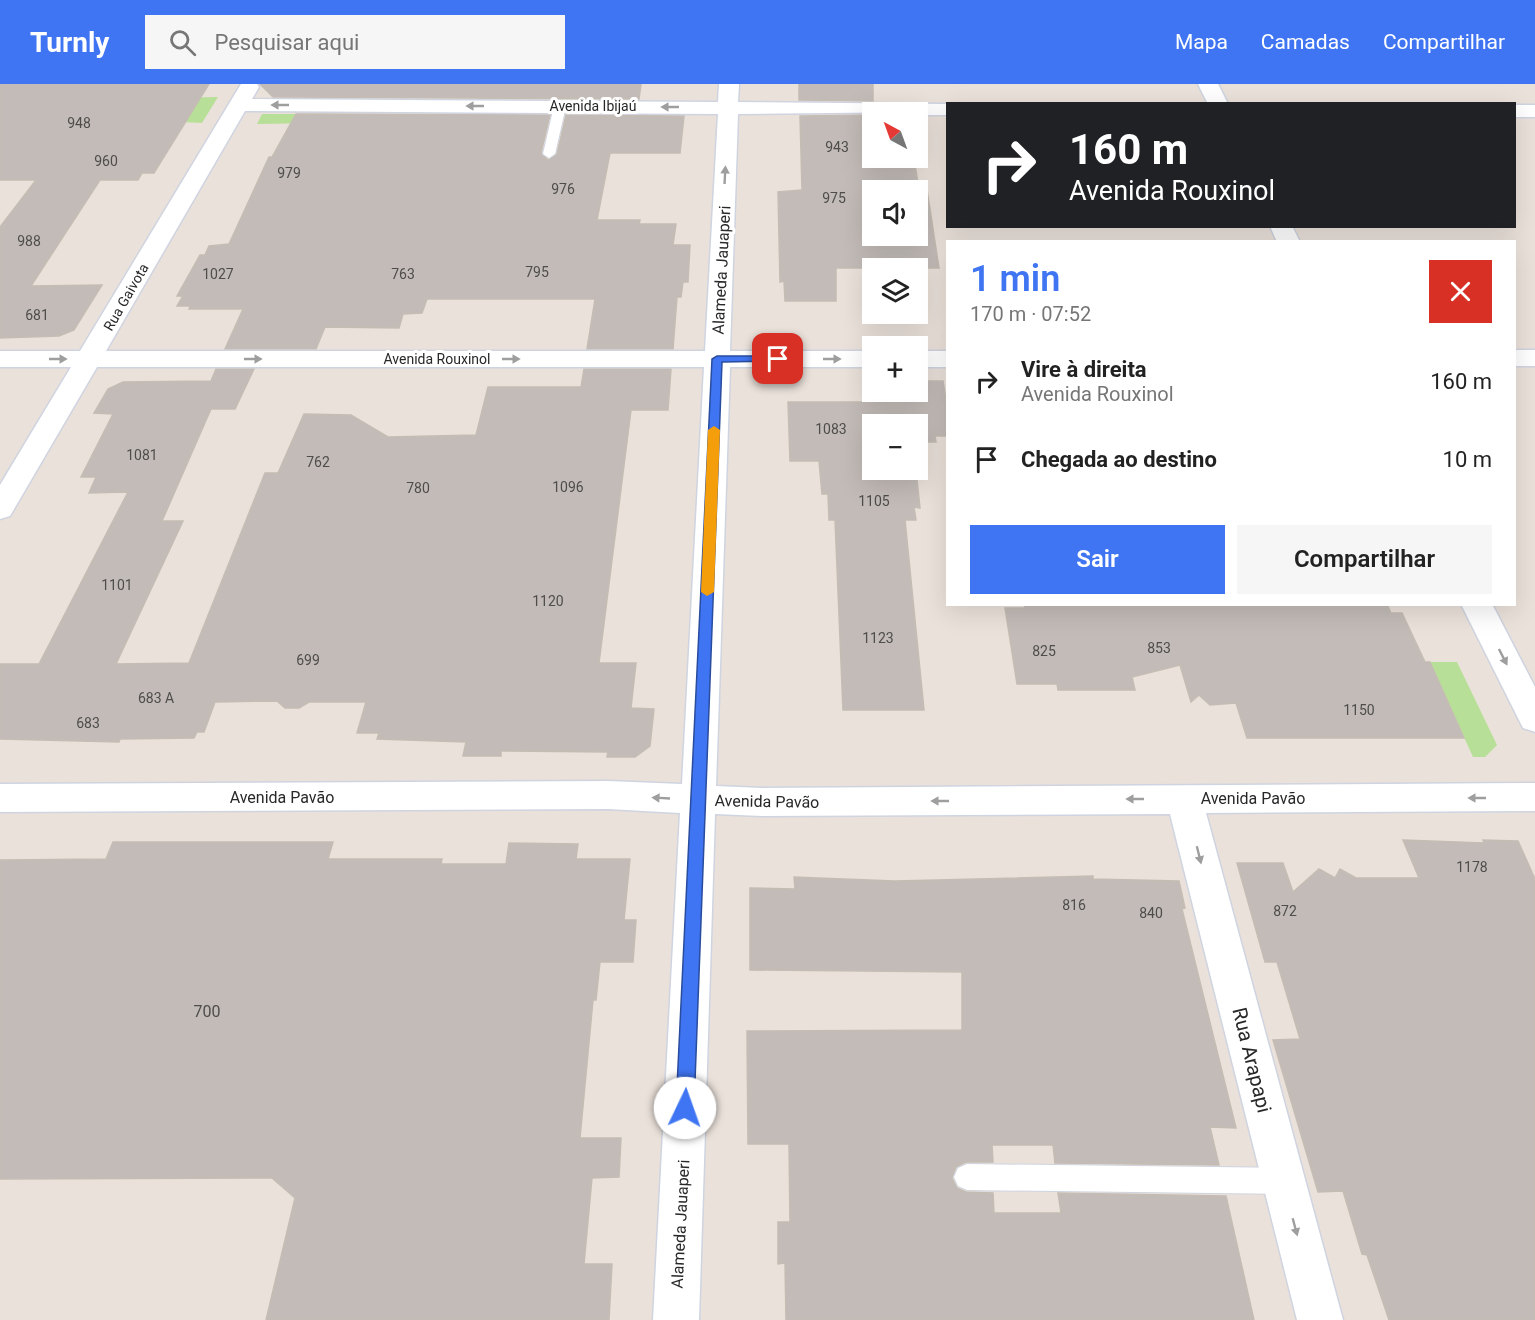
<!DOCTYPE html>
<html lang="pt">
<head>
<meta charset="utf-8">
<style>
  :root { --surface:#fff; --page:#f6f6f6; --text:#222; --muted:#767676; --accent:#3f75f2 }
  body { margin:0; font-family:Roboto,sans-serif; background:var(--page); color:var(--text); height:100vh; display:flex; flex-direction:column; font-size:22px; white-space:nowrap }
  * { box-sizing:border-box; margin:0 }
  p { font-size:20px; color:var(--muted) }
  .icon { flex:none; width:33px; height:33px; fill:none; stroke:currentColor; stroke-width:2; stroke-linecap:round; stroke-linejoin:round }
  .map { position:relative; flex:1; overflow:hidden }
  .side { position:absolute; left:946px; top:156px; width:570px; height:366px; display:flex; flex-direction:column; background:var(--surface); border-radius:0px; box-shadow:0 6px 24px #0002 }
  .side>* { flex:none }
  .banner { position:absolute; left:946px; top:18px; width:570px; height:126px; border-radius:0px; box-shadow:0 6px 24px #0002; background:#202124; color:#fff; overflow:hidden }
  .needle { width:39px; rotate:319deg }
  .fabs { position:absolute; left:862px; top:18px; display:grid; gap:12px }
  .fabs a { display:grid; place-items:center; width:66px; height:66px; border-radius:0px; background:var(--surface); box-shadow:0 6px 24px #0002; font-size:30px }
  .pin { position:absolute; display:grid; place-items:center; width:51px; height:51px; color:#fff; margin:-26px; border-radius:12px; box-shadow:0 3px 9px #0006 }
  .me { position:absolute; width:66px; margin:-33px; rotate:3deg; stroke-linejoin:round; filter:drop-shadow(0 0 4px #0008) }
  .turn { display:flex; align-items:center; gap:21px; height:126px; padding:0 24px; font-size:27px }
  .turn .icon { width:78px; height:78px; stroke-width:2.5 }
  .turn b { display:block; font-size:42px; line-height:51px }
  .round { display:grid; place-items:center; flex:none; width:63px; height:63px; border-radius:0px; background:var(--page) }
  .headline { display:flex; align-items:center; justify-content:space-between; height:102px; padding:0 24px }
  h1 { font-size:36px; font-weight:600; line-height:45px; color:var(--accent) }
  .action { display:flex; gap:12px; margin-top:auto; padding:12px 24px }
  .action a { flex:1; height:69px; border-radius:0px; background:var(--accent); color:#fff; font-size:24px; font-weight:600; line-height:69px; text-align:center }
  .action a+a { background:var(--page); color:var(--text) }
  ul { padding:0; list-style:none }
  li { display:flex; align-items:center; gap:18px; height:78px; padding:0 24px }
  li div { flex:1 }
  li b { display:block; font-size:22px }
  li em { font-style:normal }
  header { display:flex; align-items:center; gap:36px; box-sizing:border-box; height:84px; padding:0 30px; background:var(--accent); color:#fff }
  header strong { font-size:28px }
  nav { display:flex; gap:33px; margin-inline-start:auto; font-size:21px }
  .search { width:420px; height:54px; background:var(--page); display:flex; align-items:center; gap:15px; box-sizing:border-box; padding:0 21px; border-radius:0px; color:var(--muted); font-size:22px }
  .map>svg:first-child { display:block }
  .green { fill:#b8df98 }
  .building { fill:#c2bbb7; stroke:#c5bdb4; stroke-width:1.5; fill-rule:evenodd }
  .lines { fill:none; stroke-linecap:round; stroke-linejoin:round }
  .service-casing { stroke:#cfd4e0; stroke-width:2 }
  .minor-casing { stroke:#cfd4e0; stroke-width:3 }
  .service { fill:#fff; fill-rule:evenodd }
  .minor { fill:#fff; fill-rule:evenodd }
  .oneway { fill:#9e9e9e }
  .route { fill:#3f75f2; stroke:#294c9d; stroke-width:1.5 }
  .slow { fill:#f59e0b }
  .labels { text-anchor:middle; stroke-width:6; stroke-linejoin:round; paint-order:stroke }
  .far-street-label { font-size:14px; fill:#282828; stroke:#fff }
  .number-label { font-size:14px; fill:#4e4d4c }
  .street-label { font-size:16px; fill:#282828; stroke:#fff }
  .near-number-label { font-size:16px; fill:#4e4d4c }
  .near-street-label { font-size:20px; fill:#282828; stroke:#fff }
</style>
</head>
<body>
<header>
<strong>Turnly</strong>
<div class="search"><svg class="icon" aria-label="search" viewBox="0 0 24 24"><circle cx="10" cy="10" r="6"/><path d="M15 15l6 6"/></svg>Pesquisar aqui</div>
<nav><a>Mapa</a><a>Camadas</a><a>Compartilhar</a></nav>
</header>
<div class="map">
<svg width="1535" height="1236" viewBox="0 0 1535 1236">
  <rect width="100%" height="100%" fill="#eae1da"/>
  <path class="green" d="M218,13l-16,26 -61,-3 -33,-21z
    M262,30h63l-5,9 -63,1z
    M1430,578h27l40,83 -12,12h-12z"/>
  <path class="building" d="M0,0h209l-55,89h-12l-4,7h-38l-69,106 71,-1 -28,45 -15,6 -59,2v-111l36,-47h-36z
    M260,0h381l-2,15 -366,-2z
    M799,0h74v17l-74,-1z
    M296,30l254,1 -9,38 7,7 9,-6 9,-39 118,1 -4,37h-70l-13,67h43l-1,4h37l-3,21h17l-2,37h-5l-2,15h-4l-4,52h-86l8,-50h-168l-5,14 -19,1 -4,14 -74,-1 -9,22h-91l18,-40h-54l1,-3h-13l6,-10h-6l23,-41h5l4,-9 20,-2 40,-87h3z
    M873,31v43h41l5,32h8l12,78h-103v33h-51l-1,-20 -4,1 -2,-90 24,-2 -2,-74zM873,106h45v46h-45z
    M216,285h38l-19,40h-24l-49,112h21l-67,143 73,-1 76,-190h13l26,-59 47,1 37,22 88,-2 12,-48h93l3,-18h87l-3,41h-37l-32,253h37l-5,45 23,1 -4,37 -15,11h-28l1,-5 -107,-1v5h-38l3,-14 -89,-3 2,-6h-22l9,-31h-57l-10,6h-14l-8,-7 -62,1 -11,30h-7l-3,6 -74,1 -1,3 -119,-3v-75h39l89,-172 -39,1 7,-16h-15l32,-63 -19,-1 14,-24 15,-7 88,-1z
    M868,297h5v11h45v-11h25l5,31v24h-13l1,6h-18v-18h-45v46h43l4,38 -6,-1 2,13h-11l19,190h-81l-8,-190h-6l-1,-26h-6l-3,-33h-29l-2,-59h82z
    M1024,520h363l4,9h11l23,49h5l34,76h-217l-11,-35 -26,2 -11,-10 -8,7 -11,-37 -48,12 3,13h-77l-1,-6h-40l-12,-76h20z
    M1403,756l81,3 -1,-3 35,1 17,38v441h-146l-22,-65 -5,-1 -19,-63 -25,1 -45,-152 27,-1 -23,-77h-12l-28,-99h46l10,29 26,-23 16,9 5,-9 16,9h63z
    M113,758h220l-5,17h114l-1,5h65l3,-21 69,1 -2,15h54l-6,61h12l-3,42h-33l-4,38h-3l-13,138h41l-2,39 -27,1 -8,86h28l-3,56h-343l29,-122 -23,-20 -272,1v-319l106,-1z
    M1093,792v3l86,2 6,27 -3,1 54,219 -26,-1 9,38 -164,-2 -2,-18h-61l1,17h-27l-10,5 -4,11 5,10 9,4 27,1 1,20h67l-3,-20 168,3 28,124h-468l-1,-57 -7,1v-42h12l-1,-78h-41l-1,-113 215,-1v-58l-212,-2v-82l45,1 -1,-12 101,4z"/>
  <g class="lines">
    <g class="service-casing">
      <path id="service" d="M560,19l6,3 -11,48 -6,4 -6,-4 11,-48z
        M967,1080l316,4 9,4 4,9 -4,9 -9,4 -316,-4 -9,-4 -4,-9 4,-9z"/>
    </g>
    <g class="minor-casing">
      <path id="minor" d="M241,0h16l2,3 -7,12 466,3 1,-18h20l-1,18 212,2 -2,11h-30v-3l-180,2 -8,237h143v16h-143l-14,419 46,2 773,-5v28l-329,2 137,507h-46l-127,-506 -408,2 -47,-2 -16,506h-46l27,-507 -72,-4 -608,3v-28l608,-3 74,3 22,-417h-607l-87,149 -10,3v-34l71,-118h-71v-16h80zM245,27l473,3 -13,237h-599z
        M1198,0h20l10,20h-20z
        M1515,21h20v12h-20z
        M1270,142h22l8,16h-23z
        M1515,266h20v16h-20z
        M918,267h30v16h-30z
        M1461,520h31l43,83v45l-12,-4z"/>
    </g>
    <use href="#service" class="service"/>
    <use href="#minor" class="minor"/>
  </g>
  <defs><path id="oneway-solid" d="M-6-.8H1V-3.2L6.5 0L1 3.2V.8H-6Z" transform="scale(1.5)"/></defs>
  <g class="oneway">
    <use href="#oneway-solid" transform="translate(280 21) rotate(-180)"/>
    <use href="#oneway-solid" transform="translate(475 22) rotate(-180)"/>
    <use href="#oneway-solid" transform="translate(670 23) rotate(-180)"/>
    <use href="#oneway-solid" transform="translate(725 91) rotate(-87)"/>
    <use href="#oneway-solid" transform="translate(58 275)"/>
    <use href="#oneway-solid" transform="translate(253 275)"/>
    <use href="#oneway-solid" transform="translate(511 275)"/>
    <use href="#oneway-solid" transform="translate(832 275)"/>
    <use href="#oneway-solid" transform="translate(1503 573) rotate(63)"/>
    <use href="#oneway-solid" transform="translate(661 714) rotate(-177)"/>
    <use href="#oneway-solid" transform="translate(1477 714) rotate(180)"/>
    <use href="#oneway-solid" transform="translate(1135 715) rotate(180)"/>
    <use href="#oneway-solid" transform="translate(940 717) rotate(180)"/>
    <use href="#oneway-solid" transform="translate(1199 771) rotate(76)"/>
    <use href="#oneway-solid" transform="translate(1295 1143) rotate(75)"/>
  </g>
  <path class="route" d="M778,272l6,3 -2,2 -60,1 -28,746 -3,6 -6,3 -6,-3 -3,-6 36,-749 5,-3z"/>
  <path class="slow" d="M714,342l6,4 -6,162 -7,4 -6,-4 7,-162z"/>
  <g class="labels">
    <g class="far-street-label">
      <text x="593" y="27">Avenida Ibijaú</text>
      <text transform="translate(126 213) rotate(-60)" y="5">Rua Gaivota</text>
      <text x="437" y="280">Avenida Rouxinol</text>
    </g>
    <g class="number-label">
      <text x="79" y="44">948</text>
      <text x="837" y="68">943</text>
      <text x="106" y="82">960</text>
      <text x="289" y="94">979</text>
      <text x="563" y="110">976</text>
      <text x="834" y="119">975</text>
      <text x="29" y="162">988</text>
      <text x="537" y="193">795</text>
      <text x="218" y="195">1027</text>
      <text x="403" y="195">763</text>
      <text x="37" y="236">681</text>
      <text x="831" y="350">1083</text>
      <text x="142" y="376">1081</text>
      <text x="318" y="383">762</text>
      <text x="568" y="408">1096</text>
      <text x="418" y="409">780</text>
      <text x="874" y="422">1105</text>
      <text x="117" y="506">1101</text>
      <text x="548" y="522">1120</text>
      <text x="878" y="559">1123</text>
      <text x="1159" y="569">853</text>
      <text x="1044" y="572">825</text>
      <text x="308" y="581">699</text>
      <text x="156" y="619">683 A</text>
      <text x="1359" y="631">1150</text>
      <text x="88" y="644">683</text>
      <text x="1472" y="788">1178</text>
      <text x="1074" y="826">816</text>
      <text x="1285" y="832">872</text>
      <text x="1151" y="834">840</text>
    </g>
    <g class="street-label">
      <text transform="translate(721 186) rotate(-87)" y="6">Alameda Jauaperi</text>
      <text x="282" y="719">Avenida Pavão</text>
      <text x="1253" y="720">Avenida Pavão</text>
      <text transform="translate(767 717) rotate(1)" y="6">Avenida Pavão</text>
      <text transform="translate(680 1140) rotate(-87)" y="6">Alameda Jauaperi</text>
    </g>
    <g class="near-number-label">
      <text x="207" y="933">700</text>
    </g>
    <g class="near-street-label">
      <text transform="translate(1252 976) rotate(76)" y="7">Rua Arapapi</text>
    </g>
  </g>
</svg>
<div class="fabs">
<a><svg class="needle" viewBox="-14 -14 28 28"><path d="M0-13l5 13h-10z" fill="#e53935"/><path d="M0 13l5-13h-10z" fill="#767676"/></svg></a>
<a><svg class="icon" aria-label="sound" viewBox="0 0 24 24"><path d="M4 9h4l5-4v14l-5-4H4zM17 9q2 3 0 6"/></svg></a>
<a><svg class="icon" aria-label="layers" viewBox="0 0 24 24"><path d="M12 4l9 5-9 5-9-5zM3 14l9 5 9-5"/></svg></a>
<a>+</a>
<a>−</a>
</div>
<div class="pin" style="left:778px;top:275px;background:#d93025"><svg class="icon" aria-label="arrive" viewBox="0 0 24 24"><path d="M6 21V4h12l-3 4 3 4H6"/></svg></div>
<svg class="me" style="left:685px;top:1024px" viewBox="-20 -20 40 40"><circle r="19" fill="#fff"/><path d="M0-13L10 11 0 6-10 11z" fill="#3f75f2"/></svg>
<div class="banner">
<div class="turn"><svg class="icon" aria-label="right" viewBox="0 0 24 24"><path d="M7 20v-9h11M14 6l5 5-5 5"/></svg><div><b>160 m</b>Avenida Rouxinol</div></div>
</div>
<section class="side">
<div class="headline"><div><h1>1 min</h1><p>170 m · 07:52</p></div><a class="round" style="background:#d93025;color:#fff"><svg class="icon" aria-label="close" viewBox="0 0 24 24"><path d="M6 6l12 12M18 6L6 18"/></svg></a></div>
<ul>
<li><svg class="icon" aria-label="right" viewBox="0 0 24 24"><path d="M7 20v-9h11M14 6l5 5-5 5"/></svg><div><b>Vire à direita</b><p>Avenida Rouxinol</p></div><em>160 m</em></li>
<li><svg class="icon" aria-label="arrive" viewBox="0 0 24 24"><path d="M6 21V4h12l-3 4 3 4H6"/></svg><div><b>Chegada ao destino</b></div><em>10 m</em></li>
</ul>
<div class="action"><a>Sair</a><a>Compartilhar</a></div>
</section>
</div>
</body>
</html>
